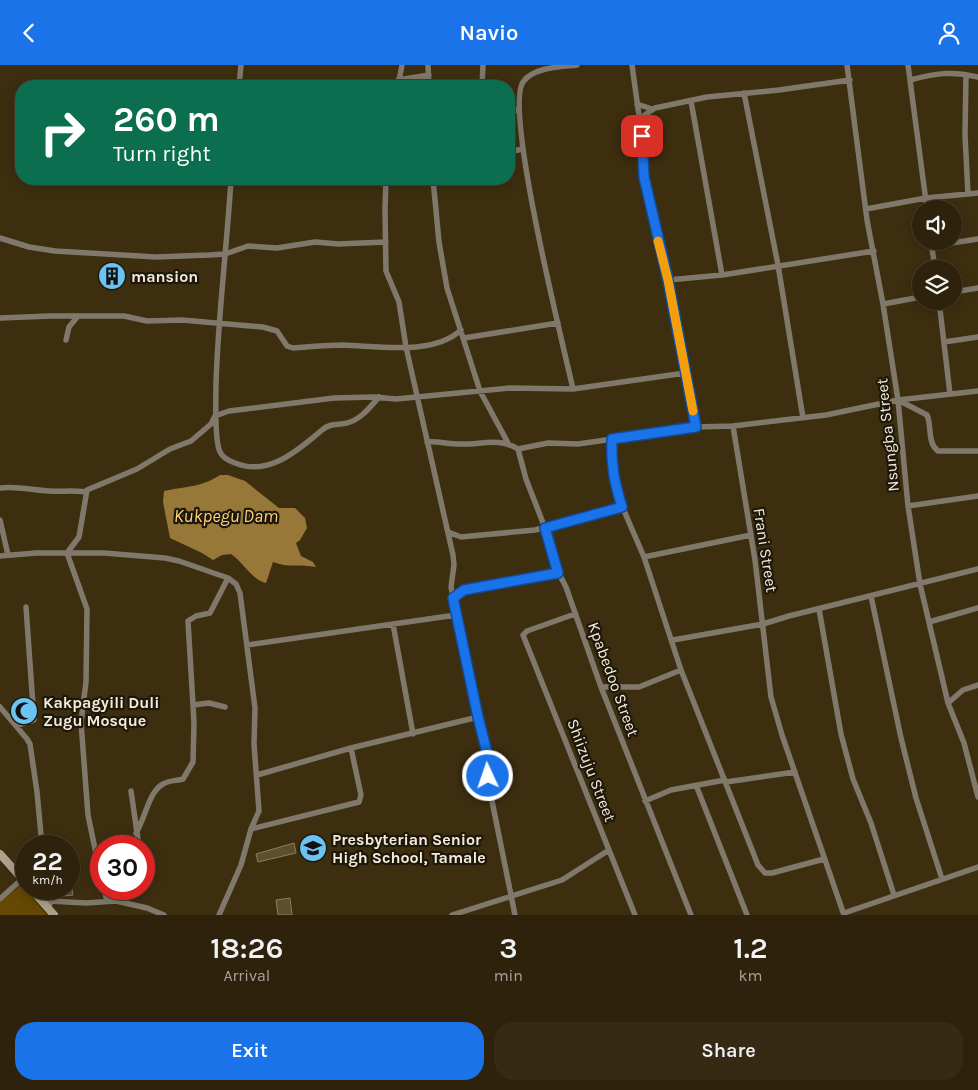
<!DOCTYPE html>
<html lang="en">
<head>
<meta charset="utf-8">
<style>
  :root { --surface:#2e220c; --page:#362a15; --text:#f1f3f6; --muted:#a7a49d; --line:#493f2d; --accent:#1a73e8 }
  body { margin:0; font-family:Karla,sans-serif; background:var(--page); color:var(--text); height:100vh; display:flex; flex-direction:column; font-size:19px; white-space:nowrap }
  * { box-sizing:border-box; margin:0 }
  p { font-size:16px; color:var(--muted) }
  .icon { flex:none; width:28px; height:28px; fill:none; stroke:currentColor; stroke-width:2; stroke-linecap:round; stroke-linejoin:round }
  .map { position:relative; height:850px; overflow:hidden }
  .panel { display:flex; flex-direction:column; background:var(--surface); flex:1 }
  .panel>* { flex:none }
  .top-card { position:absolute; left:15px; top:15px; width:500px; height:105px; border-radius:20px; box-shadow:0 2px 12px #0003,0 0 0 1px var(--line); background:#0b6e4f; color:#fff; overflow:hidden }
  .tools { position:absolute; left:912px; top:135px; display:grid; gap:10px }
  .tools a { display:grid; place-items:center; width:50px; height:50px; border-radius:50%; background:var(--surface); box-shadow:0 2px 12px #0003,0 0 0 1px var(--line); font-size:25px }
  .speed { position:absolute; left:15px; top:770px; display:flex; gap:10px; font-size:25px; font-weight:700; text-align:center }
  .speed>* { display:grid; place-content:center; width:65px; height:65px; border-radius:50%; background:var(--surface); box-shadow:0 2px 12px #0003,0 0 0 1px var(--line); line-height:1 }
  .speed small { font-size:12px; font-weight:400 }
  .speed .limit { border:8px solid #d22; background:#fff; color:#111 }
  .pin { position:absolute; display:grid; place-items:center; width:42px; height:42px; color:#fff; margin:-21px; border-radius:10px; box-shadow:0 2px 8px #0006 }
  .me { position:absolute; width:55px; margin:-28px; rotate:357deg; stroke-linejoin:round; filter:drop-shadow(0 0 4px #0008) }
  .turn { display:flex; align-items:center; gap:18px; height:105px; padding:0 15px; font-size:22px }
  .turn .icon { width:65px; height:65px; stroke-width:2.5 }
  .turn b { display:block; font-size:35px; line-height:42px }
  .eta { display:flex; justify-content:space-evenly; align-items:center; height:85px; text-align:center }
  .eta b { font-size:30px; font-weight:600; line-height:35px }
  .action { display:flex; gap:10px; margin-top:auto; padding:10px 15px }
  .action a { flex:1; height:58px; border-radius:20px; background:var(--accent); color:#fff; font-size:20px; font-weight:600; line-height:58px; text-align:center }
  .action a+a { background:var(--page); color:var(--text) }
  header { display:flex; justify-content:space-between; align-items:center; height:65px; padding:0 15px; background:var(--accent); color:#fff; font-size:22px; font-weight:600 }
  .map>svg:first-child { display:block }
  .green { fill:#644803 }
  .water { fill:#977839 }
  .building { fill:#5e4e30; stroke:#8e7d5d }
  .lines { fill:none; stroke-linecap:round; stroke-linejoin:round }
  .street { stroke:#80796b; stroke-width:5.5 }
  .secondary { stroke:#ada18b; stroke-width:8 }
  .route-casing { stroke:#114b97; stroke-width:12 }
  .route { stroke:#1a73e8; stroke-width:9 }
  .slow { stroke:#f59e0b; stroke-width:9 }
  .labels { text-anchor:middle; stroke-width:4.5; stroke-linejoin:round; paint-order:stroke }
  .poi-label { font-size:16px; font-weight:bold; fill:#f5ebda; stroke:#1e180b; text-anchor:start }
  .street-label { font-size:16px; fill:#f5ebda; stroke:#1e180b }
  .water-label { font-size:18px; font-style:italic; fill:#fed177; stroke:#1e180b }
</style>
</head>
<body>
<header><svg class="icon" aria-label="back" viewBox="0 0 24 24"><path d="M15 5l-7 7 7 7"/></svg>Navio<svg class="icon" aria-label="person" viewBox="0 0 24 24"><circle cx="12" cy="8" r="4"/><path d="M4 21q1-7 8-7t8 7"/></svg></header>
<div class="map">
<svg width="978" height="850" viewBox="0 0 978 850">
  <rect width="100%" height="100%" fill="#3d2e10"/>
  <path class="green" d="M21,820l26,30h-47v-12z"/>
  <path class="water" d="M220,410h8l17,6 34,27h16l10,10 2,10 -7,12 -4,3 5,13 12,6 3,5c-16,-3 -28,1 -43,-5l-7,21c-14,-3 -23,-21 -35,-29l-9,1 -9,5 -11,-7 -32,-15 -7,-36 1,-11c22,-5 36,-3 56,-16z"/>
  <path class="building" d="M108,200h6l3,22 -6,2z
    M294,778l2,10 -38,9 -2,-8z
    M52,824h20l1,6 -20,2z
    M290,833l2,17h-14l-2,-15z"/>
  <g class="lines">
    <path class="street" d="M428,0l1,21
      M632,0l12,87v25l24,103 28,147
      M847,0l20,155 16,84 15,96 10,106 12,78 28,119 16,40 14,54
      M908,0l19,144
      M966,10l-1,60 3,59
      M398,15l31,-5
      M910,15c26,-7 41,-9 68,-3
      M239,21l2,-21
      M398,21l4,-21
      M482,21l1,-21
      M744,28l34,172 25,153
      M691,36l31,174
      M637,39l15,5
      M509,40l10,7
      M639,54l16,-11 52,-11 72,-7 71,-10
      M509,87l13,-3
      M231,114c-4,68 -13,136 -15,205 0,15 -2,55 4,68 3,6 9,9 15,11 34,14 63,-13 87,-33 9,-8 18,-4 28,-8 12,-4 21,-16 29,-25
      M386,114l-1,30 1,62 13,31 7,45 47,208 1,10 -3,22 27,130 12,47 -2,12 1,10 26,129
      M433,114l6,63 8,46 33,103 28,52
      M866,144l60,-11 52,-5
      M0,173l29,9 26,4 101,6 53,-2 16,-1 23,-8 29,2 38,-6 23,2 48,-2
      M931,176l4,28
      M932,181l46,-7
      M668,215l54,-5 152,-24
      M954,227l24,-4
      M939,236l11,93
      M883,239l38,-7
      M0,253l51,-2h73l23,5 35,-1 81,7 14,4 10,15 6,2c16,-1 33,-3 50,-3 35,1 90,11 118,-15
      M464,273l94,-15
      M66,275l3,-13 9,-11
      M944,277l34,-5
      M573,324c-10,-45 -69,-279 -50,-307 10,-15 38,-15 54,-17
      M898,335l29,15c5,11 0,28 11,36h40
      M612,374l-1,24 3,16 8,27 22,51 37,113 77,195 7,8h7l52,-14
      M427,377c12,-1 21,2 32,2 21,1 41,-7 59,5l30,-6 30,1 118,-17 37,-1
      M518,384l8,30 19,49 10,38 11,21 35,100 90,228
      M0,423c17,-2 32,2 49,3 12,1 23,-1 36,1
      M908,441l70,-10
      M0,455l8,35
      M448,467l13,5 74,-7 87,-24
      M0,491l36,-3h68l61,5 14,3 49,17 8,6 4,9 15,115 -1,36 5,67 -8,18 -10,36 -22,50
      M644,492l107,-22
      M871,531l30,142 15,60 26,81
      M453,533l11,-8 94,-17
      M819,544l22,125 12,45 18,44 23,72
      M575,549l-48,17 -4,4 112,280
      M929,557l49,-14
      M393,559l20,110
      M673,575l90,-16 26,-8 189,-47
      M247,580l209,-30
      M601,622h38l42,-17
      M948,638l15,-13 15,-5
      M0,642l27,32 3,5 7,48 5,54
      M225,642l-16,-4 -16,2 -5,-84 8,-5 14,-3 18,-35
      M16,661l18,-6 -8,-113
      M257,710l94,-27 127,-31
      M726,717l69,-10
      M696,720l51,130
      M131,726l8,55
      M645,736l26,-11 54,-10
      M251,764l108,-27 2,-7 -10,-47
      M136,768c9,-14 13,-42 27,-49 7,-4 13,-3 20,-5l10,-17 1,-38 -1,-19
      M101,813l-13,-63 -7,-93 5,-40 1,-73 -20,-56 12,-16 8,-47 50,-21 33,-20 21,-8 20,-17 4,-8 14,-5 105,-13 40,-1 22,2 115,-11 62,1 112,-16
      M47,824l3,15
      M104,824l3,12
      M0,834l22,-20
      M49,836l37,2 30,-2 31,7 17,7
      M121,837l4,-13
      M844,848l134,-46
      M452,850l110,-35 47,-30
      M844,850l-62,-180 -11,-38 -16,-137 -22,-134 93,-11 72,-15 80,-9"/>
    <path class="secondary" d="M0,789l26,29
      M31,824l23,26"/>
  </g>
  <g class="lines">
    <g class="route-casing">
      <path id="route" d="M488,711l2,-12 -12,-47 -25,-119 11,-8 94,-17 -13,-45 77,-21c-8,-26 -11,-42 -10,-68l84,-12 -28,-147 -24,-103 -2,-41"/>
    </g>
    <use href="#route" class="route"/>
    <path class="slow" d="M658,176l10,39 25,131"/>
  </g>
  <defs>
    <g id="building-disc" transform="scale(1.4375)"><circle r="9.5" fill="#6bc3f2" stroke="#1e180b"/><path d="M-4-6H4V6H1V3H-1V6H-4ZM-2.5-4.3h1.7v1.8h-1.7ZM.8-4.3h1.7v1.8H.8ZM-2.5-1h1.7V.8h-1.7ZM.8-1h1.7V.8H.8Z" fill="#111"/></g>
    <g id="mosque-disc" transform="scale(1.4375)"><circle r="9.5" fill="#6bc3f2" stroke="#1e180b"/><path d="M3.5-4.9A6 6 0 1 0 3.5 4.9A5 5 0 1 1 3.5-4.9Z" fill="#111"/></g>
    <g id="school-disc" transform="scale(1.4375)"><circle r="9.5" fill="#6bc3f2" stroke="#1e180b"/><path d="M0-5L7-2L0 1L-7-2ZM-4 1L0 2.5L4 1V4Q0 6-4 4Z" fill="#111"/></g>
  </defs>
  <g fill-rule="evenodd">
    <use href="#building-disc" x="112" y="211"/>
    <use href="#mosque-disc" x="24" y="646"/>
    <use href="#school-disc" x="313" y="783"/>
  </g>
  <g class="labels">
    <g class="poi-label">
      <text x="131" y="217">mansion</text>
      <text x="43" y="643">Kakpagyili Duli<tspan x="43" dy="18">Zugu Mosque</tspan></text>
      <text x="332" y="780">Presbyterian Senior<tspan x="332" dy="18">High School, Tamale</tspan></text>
    </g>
    <g class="street-label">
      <text transform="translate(887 370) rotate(-96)" y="6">Nsungba Street</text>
      <text transform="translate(766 485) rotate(81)" y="6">Frani Street</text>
      <text transform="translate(614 614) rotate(70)" y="6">Kpabedoo Street</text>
      <text transform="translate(592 705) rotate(69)" y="6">Shiizuju Street</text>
    </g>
    <g class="water-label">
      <text x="226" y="457">Kukpegu Dam</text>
    </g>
  </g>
</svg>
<div class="tools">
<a><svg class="icon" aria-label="sound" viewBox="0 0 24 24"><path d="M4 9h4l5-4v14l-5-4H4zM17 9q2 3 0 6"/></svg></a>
<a><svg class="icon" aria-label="layers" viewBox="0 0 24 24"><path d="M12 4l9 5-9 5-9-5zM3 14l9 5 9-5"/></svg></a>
</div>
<div class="speed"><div>22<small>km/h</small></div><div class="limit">30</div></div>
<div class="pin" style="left:642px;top:71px;background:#d93025"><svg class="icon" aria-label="arrive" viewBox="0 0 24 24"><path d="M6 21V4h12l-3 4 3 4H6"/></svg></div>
<svg class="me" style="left:488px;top:711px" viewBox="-20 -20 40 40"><circle r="17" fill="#1a73e8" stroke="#fff" stroke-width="3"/><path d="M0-11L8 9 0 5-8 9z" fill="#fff"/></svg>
<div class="top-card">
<div class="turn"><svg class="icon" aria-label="right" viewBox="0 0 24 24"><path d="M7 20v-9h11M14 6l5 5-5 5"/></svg><div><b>260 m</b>Turn right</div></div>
</div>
</div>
<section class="panel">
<div class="eta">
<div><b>18:26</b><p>Arrival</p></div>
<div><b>3</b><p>min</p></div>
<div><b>1.2</b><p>km</p></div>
</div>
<div class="action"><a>Exit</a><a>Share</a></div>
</section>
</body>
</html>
